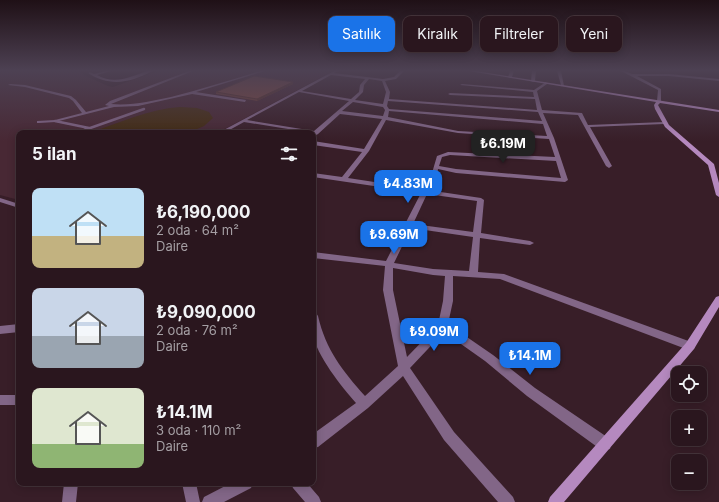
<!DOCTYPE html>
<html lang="tr">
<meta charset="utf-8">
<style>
:root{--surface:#2a161e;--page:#36232b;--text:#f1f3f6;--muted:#a59fa4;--line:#46353c;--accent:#1a73e8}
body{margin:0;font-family:Inter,sans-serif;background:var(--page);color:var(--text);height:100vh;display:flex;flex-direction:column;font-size:15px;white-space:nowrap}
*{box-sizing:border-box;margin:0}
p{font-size:13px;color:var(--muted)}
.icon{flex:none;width:22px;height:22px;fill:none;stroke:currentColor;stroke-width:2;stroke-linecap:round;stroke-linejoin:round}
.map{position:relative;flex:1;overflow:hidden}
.sheet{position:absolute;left:16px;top:130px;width:300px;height:356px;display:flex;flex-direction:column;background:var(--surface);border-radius:8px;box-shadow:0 2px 10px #0003,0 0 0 1px var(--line)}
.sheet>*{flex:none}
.top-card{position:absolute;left:328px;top:16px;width:331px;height:36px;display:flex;gap:8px}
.fabs{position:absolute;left:671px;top:366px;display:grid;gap:8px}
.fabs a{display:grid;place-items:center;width:36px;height:36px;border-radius:8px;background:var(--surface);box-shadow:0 2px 10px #0003,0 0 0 1px var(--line);font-size:20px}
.price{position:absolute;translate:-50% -34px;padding:0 9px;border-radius:8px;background:var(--accent);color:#fff;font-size:13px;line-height:26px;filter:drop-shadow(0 1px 2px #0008)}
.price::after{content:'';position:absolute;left:50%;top:24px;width:12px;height:9px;margin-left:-6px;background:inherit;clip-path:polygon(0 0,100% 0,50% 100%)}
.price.current{background:#222;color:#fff}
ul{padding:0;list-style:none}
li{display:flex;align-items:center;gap:12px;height:100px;padding:0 16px}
li span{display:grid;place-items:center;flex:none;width:112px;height:80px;border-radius:8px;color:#555}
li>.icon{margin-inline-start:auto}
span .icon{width:48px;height:48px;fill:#fffc;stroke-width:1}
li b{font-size:17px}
h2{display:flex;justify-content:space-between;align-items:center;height:48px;padding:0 16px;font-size:17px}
.tag{padding:0 14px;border-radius:8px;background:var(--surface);box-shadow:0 2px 10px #0003,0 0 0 1px var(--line);font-size:14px;line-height:36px}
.tag.current{background:var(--accent);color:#fff}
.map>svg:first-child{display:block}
</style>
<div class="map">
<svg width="719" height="502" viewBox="0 0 719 502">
<rect width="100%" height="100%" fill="#381e28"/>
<!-- built -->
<path fill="#482834" d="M11,71H80L84,75L108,86L113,87L158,71H333L217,133H19V200L0,195V72Z"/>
<!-- green -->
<path fill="#442c12" d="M180,107L197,108L209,112L213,118L204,126L188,133H89C119,123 149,109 180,107Z"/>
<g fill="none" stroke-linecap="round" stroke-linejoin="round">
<!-- lane -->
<path stroke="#826687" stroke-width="2.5" d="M55,121L89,128
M76,133L144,109"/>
<!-- street -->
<path fill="#826687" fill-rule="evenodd" d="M106,71H111L97,75C115,85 130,77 147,71H152C131,83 109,87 88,73L90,72L94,74Z
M189,71H193L111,104C131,106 152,101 171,97C201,89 231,80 260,71H265L196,92L246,100L245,102L192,94L138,106L114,107L55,122L39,123H37V121L55,120L82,113L73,101L69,98L25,87L8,85L10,84L25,85L71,96L76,100L86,112L109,106L105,105L110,101Z
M334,71H338L334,73L383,79L394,77L400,71H404L396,79L385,81L390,92L389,99L537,110L535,99L450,95L448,94L450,93L534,97L533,92L460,85L462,84L534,90L546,82L547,84L537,91L542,110L582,113L588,125L664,122L666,123L664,124L590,127L612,166L609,168L606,166L578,115L543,113L554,138L568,180L565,182L456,173L438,169L434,191L481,198L484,200L481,233L530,241L534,243L530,245L480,238L478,272L504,274L694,343L695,346L694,349L690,350L686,349L500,279L453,276V301L448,324L493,355L535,388L610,439L611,444L610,449L605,450L600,449L527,396L485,361L444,332L410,368L454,432L513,497L515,502H498L444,440L403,376L368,408L318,447L313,448V434L356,403C342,387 316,355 313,334C312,327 313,319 313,312L316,313L318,316C326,350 342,370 365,396L398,366L383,290L385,266L313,258V252L386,261L421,193L313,177V173L342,177L362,152L313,145V141L364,149L382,119L340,114L318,134L313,137V133L244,122L224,133H218ZM331,75L365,79L360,85L359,92L351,99L302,91ZM369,79L382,81L386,92L383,104L355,100L363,92L364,85ZM299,92L349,101L314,131L247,120ZM388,101L538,112L542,121L389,109L387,106ZM353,102L383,107L385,110L383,116L342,111ZM389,111L543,124L547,136L458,131L388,117ZM386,120L458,133L549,139L555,157L448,152L437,156L427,190L348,178L369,151ZM450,155L556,161L561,178L456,169L439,166L442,157ZM427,194L477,201L473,232L413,224ZM411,228L473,237L469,271L433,269L394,263ZM393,268L433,275L445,276L443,301L438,325L407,357L393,290Z
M510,71H514L512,77L510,78L508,77Z
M532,71H536L535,81L533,82L531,81Z
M557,71H561L564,86L561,85Z
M621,71H625L632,74H669L719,79V81L669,76H637L661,89V101L659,102L657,101L658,90Z
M0,198L19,204V208L0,202Z
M19,324V332L0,334V326Z
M0,395H19V405H0Z
M64,483H78L76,502H62Z
M182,483H196L200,502H186Z
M231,483H253L251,488L224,502H202L204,497Z
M291,483H307L319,497L321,502H305L293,488Z"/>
<!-- secondary -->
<path fill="#b589bf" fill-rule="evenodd" d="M469,71H476L719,110V112L660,103L658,105L669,125L714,164L719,183V197L716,195L708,165L665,127L655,109L654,105L656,102Z
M719,296V307L694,349L564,502H548L550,497L686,343L716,297Z"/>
</g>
<!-- wall -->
<path fill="#6c3f38" d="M293,82V84L257,101L216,94V92Z"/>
<!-- shaded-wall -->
<path fill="#58332e" d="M293,82V84L257,101V99Z"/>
<!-- building -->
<path fill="#7e4941" stroke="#58332e" d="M254,76L293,82L257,99L216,92Z"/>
<!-- sky -->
<linearGradient id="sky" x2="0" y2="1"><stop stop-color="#1f1016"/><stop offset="0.5" stop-color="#4d4153"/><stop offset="1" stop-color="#4d4153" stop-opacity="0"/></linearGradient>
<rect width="719" height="141" fill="url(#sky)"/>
</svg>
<div class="fabs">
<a><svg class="icon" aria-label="locate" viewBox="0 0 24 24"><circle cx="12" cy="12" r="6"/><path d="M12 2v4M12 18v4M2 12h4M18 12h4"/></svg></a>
<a>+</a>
<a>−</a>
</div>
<b class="price current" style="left:503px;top:164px">₺6.19M</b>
<b class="price" style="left:408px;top:204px">₺4.83M</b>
<b class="price" style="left:394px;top:255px">₺9.69M</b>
<b class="price" style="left:434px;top:352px">₺9.09M</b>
<b class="price" style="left:530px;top:376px">₺14.1M</b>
<div class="top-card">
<a class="tag current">Satılık</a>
<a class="tag">Kiralık</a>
<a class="tag">Filtreler</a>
<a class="tag">Yeni</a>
</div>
<section class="sheet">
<h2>5 ilan<svg class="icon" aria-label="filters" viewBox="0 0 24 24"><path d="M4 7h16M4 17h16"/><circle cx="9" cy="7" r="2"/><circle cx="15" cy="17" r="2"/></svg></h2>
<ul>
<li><span style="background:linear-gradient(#bfe0f5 60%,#c2b280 0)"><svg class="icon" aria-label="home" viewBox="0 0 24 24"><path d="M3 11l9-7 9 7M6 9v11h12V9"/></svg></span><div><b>₺6,190,000</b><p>2 oda · 64 m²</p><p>Daire</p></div></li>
<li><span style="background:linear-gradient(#c9d6e8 60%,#9aa5b1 0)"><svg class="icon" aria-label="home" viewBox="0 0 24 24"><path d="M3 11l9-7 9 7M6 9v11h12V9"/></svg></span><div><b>₺9,090,000</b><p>2 oda · 76 m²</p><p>Daire</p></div></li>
<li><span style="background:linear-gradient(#dfe7d0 70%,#8fb573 0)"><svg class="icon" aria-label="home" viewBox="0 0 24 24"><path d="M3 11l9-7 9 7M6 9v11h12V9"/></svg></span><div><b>₺14.1M</b><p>3 oda · 110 m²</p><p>Daire</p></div></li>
</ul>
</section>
</div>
